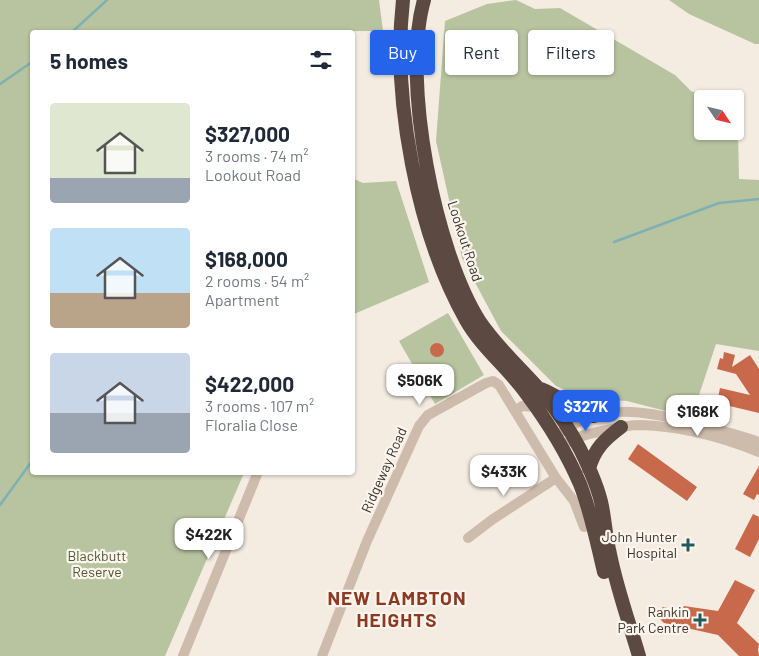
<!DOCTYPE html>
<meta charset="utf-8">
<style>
:root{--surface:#fff;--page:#f6f6f7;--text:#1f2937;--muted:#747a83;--accent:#2563eb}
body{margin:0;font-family:Barlow,sans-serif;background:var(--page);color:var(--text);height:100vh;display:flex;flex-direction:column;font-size:19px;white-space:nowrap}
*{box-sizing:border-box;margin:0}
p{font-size:16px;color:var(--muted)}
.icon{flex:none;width:28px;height:28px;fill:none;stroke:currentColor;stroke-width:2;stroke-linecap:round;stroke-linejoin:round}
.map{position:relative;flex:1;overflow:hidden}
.drawer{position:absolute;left:30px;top:30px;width:325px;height:445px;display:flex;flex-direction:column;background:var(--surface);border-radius:5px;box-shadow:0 1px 4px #0004}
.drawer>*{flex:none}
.hud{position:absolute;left:370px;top:30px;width:314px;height:45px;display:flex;gap:10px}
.needle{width:32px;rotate:125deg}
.controls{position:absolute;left:694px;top:90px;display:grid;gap:10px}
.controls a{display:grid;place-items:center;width:50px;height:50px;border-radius:5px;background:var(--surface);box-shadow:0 1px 4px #0004;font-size:25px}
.price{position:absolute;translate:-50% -42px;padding:0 11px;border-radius:10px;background:#fff;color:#222;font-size:16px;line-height:32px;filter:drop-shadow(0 1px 2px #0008)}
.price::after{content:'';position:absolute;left:50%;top:30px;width:15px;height:11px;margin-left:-8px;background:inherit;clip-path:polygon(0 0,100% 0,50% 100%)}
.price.on{background:var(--accent);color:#fff}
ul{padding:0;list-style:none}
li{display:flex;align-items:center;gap:15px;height:125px;padding:0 20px}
li span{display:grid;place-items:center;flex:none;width:140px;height:100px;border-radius:5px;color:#555}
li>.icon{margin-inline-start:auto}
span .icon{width:60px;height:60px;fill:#fffc;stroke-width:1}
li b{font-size:21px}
h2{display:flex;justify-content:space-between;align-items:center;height:60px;padding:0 20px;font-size:21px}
.chip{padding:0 18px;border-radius:5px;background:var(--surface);box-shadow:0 1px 4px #0004;font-size:18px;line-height:45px}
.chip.on{background:var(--accent);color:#fff}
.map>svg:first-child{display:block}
</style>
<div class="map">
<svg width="759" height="656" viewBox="0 0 759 656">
<rect width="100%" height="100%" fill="#f4ebe1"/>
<!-- green -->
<path fill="#b8c4a0" d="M0,0H379L383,31L32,32V472L244,473L165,656H0Z
M516,0L535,9L560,8L675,75L691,91L712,99H702V131H735V126L738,132L739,179L759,180V351L716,344L700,392L693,418L627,401L583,398L556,386L501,331L462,258L436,141L445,21L487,4Z
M669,0H759V44H755L689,14Z
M352,178L363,183L396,181L429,282L354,314H352Z
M448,313L484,375L435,404L399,341Z"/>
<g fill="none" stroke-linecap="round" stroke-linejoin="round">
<!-- stream -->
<path stroke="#7fb0b2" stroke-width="2.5" d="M72,32L107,0
M0,84L32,62
M614,242L719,203L759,199
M0,505L32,461"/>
</g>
<!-- building -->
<path fill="#c8694b" d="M430 350a7 7 0 1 1 14 0a7 7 0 1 1-14 0Z
M724,352L735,355L732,367L750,355L759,369V413L717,403L720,388L750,395L736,374L717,369L720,358L723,359Z
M638,444L697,487L687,501L628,459Z
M759,466V495L757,494L754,500L743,494Z
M753,514L759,517V539L750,557L735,549Z
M735,580L755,590L737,623L759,644L758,650L759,656H739L718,635L664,623L658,617V611L663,607L681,611L684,606L718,611Z"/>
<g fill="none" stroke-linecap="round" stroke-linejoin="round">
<!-- minor -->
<path stroke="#cdbbac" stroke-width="10" d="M515,411L522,406L537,407
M563,431C604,403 644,411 689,422C712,428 736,434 759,442
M569,442C578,436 588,434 598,432C612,429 626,425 640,425C680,426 722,437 759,452
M468,538L493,519L556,478
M183,656L258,472
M322,656L367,541L419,426L428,415L486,383L493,381L499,385L556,478L574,501L584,527"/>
<!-- highway -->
<path stroke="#5c4a42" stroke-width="14" d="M403,0C392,98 417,233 466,320C482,348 507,367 526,393C547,421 566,451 580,484C591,512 597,543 604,572
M424,0C401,80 435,252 480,322C499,350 523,370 545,396C558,412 570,430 580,449C589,467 598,486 602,506C605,522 606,538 610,554C617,589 629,622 639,656
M541,389C559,396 575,410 594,416
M589,469C594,449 605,439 621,427"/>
</g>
<!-- markers -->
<g fill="#1f5a5e" stroke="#fbf5ee" stroke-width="2">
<path d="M685.5 537.5h5v5h5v5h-5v5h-5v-5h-5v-5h5z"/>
<path d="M697.5 612.5h5v5h5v5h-5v5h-5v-5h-5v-5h5z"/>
</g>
<g text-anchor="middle" stroke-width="4.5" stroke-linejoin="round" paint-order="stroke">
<!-- street labels -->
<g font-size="14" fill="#3b302b" stroke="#fbf5ee">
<text transform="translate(465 241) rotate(72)" y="5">Lookout Road</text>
<text transform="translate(384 470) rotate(-66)" y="5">Ridgeway Road</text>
</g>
<!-- poi labels -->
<g font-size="14" fill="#3b302b" stroke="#fbf5ee" text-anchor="end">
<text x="677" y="542">John Hunter<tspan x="677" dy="16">Hospital</tspan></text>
<text x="689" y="617">Rankin<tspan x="689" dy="16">Park Centre</tspan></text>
</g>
<!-- park labels -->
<g font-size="14" fill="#4a5a2e" stroke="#fbf5ee">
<text x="97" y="561">Blackbutt<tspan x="97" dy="16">Reserve</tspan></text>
</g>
<!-- district labels -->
<g font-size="19" font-weight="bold" letter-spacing="1" fill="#8c3b22" stroke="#fbf5ee">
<text x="397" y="605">NEW LAMBTON<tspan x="397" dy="22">HEIGHTS</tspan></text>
</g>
</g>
</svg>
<div class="controls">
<a><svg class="needle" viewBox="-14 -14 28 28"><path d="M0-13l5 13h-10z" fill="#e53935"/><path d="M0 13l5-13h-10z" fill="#747a83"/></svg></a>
</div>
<b class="price" style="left:420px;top:406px">$506K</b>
<b class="price on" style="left:586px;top:432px">$327K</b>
<b class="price" style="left:698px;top:437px">$168K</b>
<b class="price" style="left:504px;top:497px">$433K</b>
<b class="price" style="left:209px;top:560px">$422K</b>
<div class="hud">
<a class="chip on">Buy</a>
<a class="chip">Rent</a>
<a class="chip">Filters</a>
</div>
<section class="drawer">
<h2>5 homes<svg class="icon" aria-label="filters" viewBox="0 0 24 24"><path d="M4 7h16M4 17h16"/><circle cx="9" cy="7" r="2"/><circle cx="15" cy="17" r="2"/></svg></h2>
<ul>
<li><span style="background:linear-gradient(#dfe7d0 75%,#9aa5b1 0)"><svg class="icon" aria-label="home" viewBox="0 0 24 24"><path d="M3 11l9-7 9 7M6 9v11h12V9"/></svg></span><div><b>$327,000</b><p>3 rooms · 74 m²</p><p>Lookout Road</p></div></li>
<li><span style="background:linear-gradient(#bfe0f5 65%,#b9a48a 0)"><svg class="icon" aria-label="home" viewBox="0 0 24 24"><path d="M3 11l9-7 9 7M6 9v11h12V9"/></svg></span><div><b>$168,000</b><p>2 rooms · 54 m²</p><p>Apartment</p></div></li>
<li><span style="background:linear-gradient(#c9d6e8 60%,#9aa5b1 0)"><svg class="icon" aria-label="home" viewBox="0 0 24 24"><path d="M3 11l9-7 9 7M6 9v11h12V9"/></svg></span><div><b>$422,000</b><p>3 rooms · 107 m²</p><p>Floralia Close</p></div></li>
</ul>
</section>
</div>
